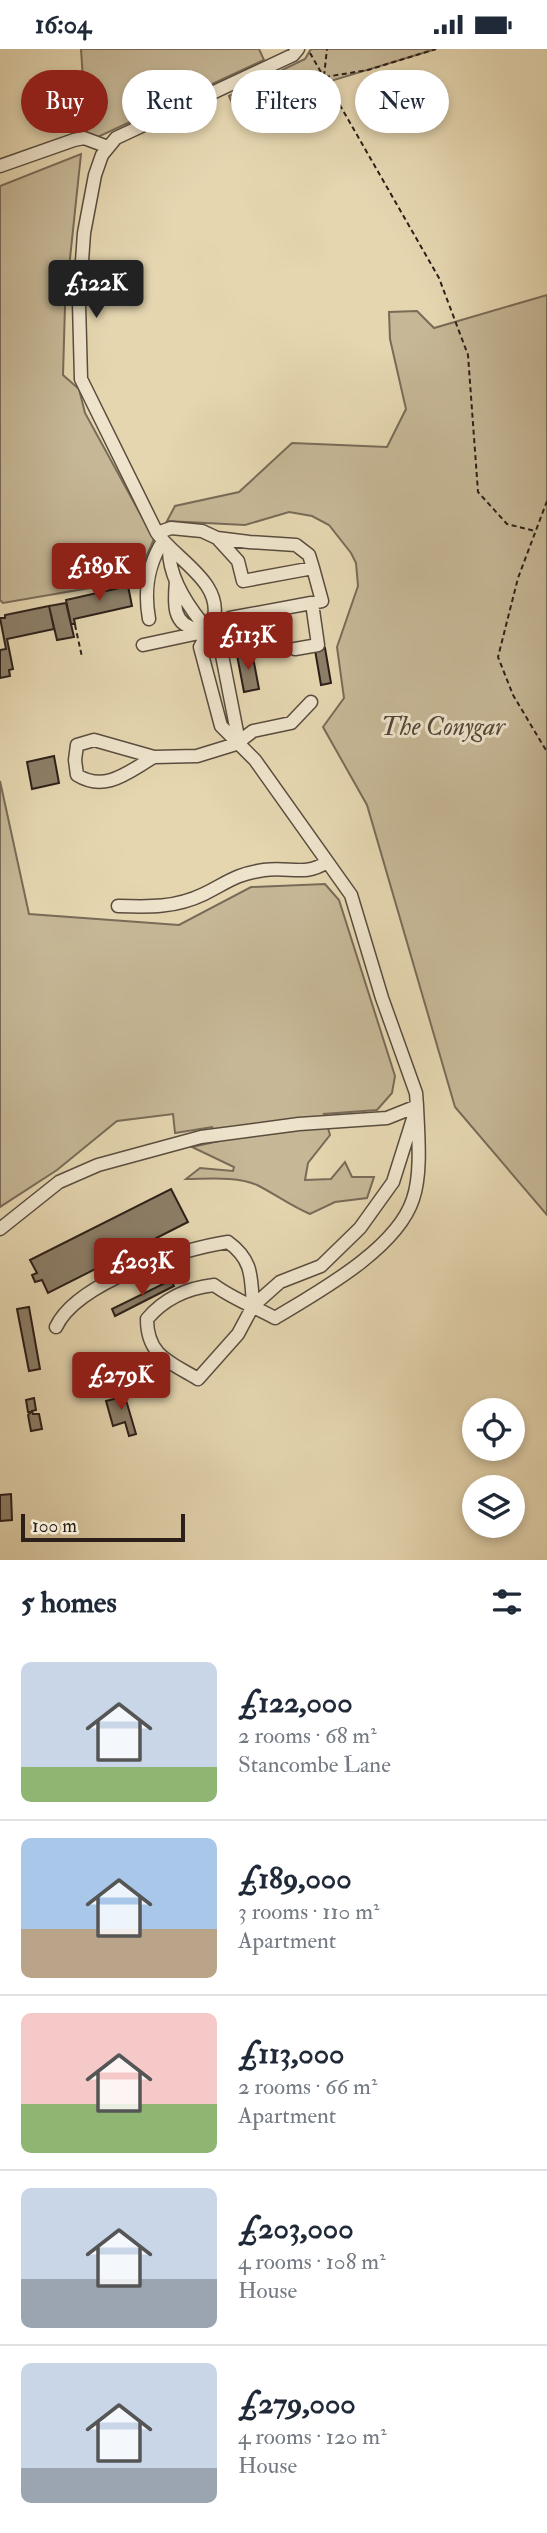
<!DOCTYPE html>
<meta charset="utf-8">
<style>
:root{--surface:#fff;--page:#f2f2f3;--text:#1f2937;--muted:#747a83;--line:#e0e1e3;--accent:#8f2418}
body{margin:0;font-family:"IM FELL Double Pica",serif;background:var(--page);color:var(--text);height:100vh;display:flex;flex-direction:column;font-size:26px;white-space:nowrap}
*{box-sizing:border-box;margin:0}
p{font-size:23px;color:var(--muted)}
.icon{flex:none;width:38px;height:38px;fill:none;stroke:currentColor;stroke-width:2;stroke-linecap:round;stroke-linejoin:round}
.map{position:relative;height:1511px;overflow:hidden}
.panel{display:flex;flex-direction:column;background:var(--surface);flex:1}
.panel>*{flex:none}
.hud{position:absolute;left:21px;top:21px;width:506px;height:63px;display:flex;gap:14px}
.controls{position:absolute;left:462px;top:1349px;display:grid;gap:14px}
.controls a{display:grid;place-items:center;width:63px;height:63px;border-radius:50%;background:var(--surface);box-shadow:0 4px 10px #0003;font-size:35px}
.scale{position:absolute;left:21px;bottom:18px;width:164px;box-sizing:border-box;padding-left:7px;border:4px solid #2c1f19;border-top:0;font-size:19px;line-height:24px;white-space:nowrap;color:#2c1f19;-webkit-text-stroke:5px #eee4cc;paint-order:stroke}
.price{position:absolute;translate:-50% -60px;padding:0 16px;border-radius:7px;background:var(--accent);color:#fff;font-size:23px;line-height:46px;filter:drop-shadow(0 2px 4px #0008)}
.price::after{content:'';position:absolute;left:50%;top:42px;width:21px;height:16px;margin-left:-10px;background:inherit;clip-path:polygon(0 0,100% 0,50% 100%)}
.price.selected{background:#222;color:#fff}
ul{padding:0;list-style:none}
li{display:flex;align-items:center;gap:21px;height:175px;padding:0 21px}
li+li{border-top:2px solid var(--line)}
li span{display:grid;place-items:center;flex:none;width:196px;height:140px;border-radius:10px;color:#555}
li>.icon{margin-inline-start:auto}
span .icon{width:84px;height:84px;fill:#fffc;stroke-width:1}
li b{font-size:30px}
h2{display:flex;justify-content:space-between;align-items:center;height:84px;padding:0 21px;font-size:30px}
.chip{padding:0 24px;border-radius:32px;background:var(--surface);box-shadow:0 4px 10px #0003;font-size:24px;line-height:63px}
.chip.selected{background:var(--accent);color:#fff}
.status{display:flex;justify-content:space-between;align-items:center;height:49px;padding:0 35px;background:var(--surface);direction:ltr}
.status svg{height:19px;fill:currentColor}
.map>svg:first-child{display:block}
</style>
<div class="status"><b>16:04</b><svg viewBox="0 0 49 12"><path d="M0 12V9h3v3zM5 12V6h3v6zM10 12V3h3v9zM15 12V0h3v12zM26 1h20v11H26zM47 4h2v5h-2z"/></svg></div>
<div class="map">
<svg width="547" height="1511" viewBox="0 0 547 1511">
<rect width="100%" height="100%" fill="#e5d6b0"/>
<filter id="stains"><feTurbulence type="fractalNoise" baseFrequency=".00286" numOctaves="4"/><feColorMatrix values="0 0 0 0 .2 0 0 0 0 .09 0 0 0 0 .02 0 0 0 .5 -.17"/></filter>
<radialGradient id="worn" r=".72"><stop offset=".6" stop-color="#630" stop-opacity="0"/><stop offset="1" stop-color="#630" stop-opacity=".3"/></radialGradient>
<!-- green -->
<path fill="#c6b796" stroke="#796b58" stroke-width="2" d="M81,0H259L264,11L87,93Z
M311,0H436L235,61L229,47L305,10Z
M81,105L65,257L63,326L79,340L85,364L154,490L136,531L3,554L0,551V137Z
M547,246V1166L455,1058L367,756L323,678L344,649L337,598L358,537L356,514L351,504L329,476L312,467L289,463L245,476L167,472L175,457L239,443L292,394L387,398L406,360L390,290L389,263L417,262L434,279Z
M0,732L29,865L179,876L251,838L325,835L339,851L395,1027L392,1044L377,1061L324,1065L330,1086L308,1114L305,1131L331,1130L345,1113L352,1128H374L367,1149L335,1153L310,1165C291,1157 275,1145 257,1136C237,1127 208,1130 186,1130L200,1119L233,1122L234,1118L192,1098L219,1092L212,1078L175,1084L173,1065L117,1072L57,1121L0,1158Z"/>
<!-- building -->
<path fill="#8c7e68" stroke="#2c1f19" stroke-width="2" d="M128,537L132,557L74,570L75,575H71L66,551Z
M66,554L74,588L57,591L49,557Z
M49,557L54,580L7,590L13,620L9,621L10,627L0,629V601L6,600L0,569H5V566Z
M325,599L331,634L321,636L315,601Z
M252,603L259,640L244,643L237,606Z
M54,707L59,734L32,740L27,713Z
M171,1140L188,1173L48,1244L42,1231L35,1233L32,1226L37,1224L30,1211Z
M171,1231L174,1237L115,1267L112,1260Z
M29,1258L40,1320L29,1322L17,1260Z
M123,1341L136,1385L129,1387L125,1373L113,1377L106,1352L114,1350L112,1344Z
M34,1349L36,1361L32,1362L33,1365H39L42,1380L31,1382L28,1366L31,1363H28L26,1351Z
M11,1445L12,1471L0,1472V1446Z"/>
<g fill="none" stroke-linecap="round" stroke-linejoin="round">
<defs>
<path id="minor" d="M0,117L74,91L84,89L108,98
M157,484L171,479L202,482L217,489L249,493L296,496L309,506L313,519
M217,489L238,512L243,532L313,519L322,552L230,569L218,577
M169,501C169,527 186,554 202,574
M176,532C174,554 172,577 198,580
M149,570C144,542 147,517 163,492
M213,573C225,534 176,511 157,484L81,330L79,254L84,184L95,126L102,106L116,89L293,6L298,0
M215,589L220,596L237,683L236,695
M143,596L199,584
M295,600L318,596L312,554
M154,708C129,722 106,744 77,726L75,711L77,696L94,691L154,708L197,707L236,695L253,682L291,674L311,653
M118,857C149,858 175,859 204,845C228,833 236,825 264,821C290,817 304,828 327,813
M417,1057L393,1133L360,1179L321,1217L280,1233L253,1257L238,1285L198,1330C170,1313 147,1307 147,1270C164,1250 187,1239 214,1236C233,1250 255,1258 275,1269C318,1243 397,1200 413,1150C422,1124 418,1084 417,1057
M0,1180L59,1133L98,1116L201,1088L299,1075L387,1069L417,1057L416,1044L382,949L351,846L255,711L221,677L200,598L204,591
M56,1278C77,1233 181,1200 228,1193C253,1211 251,1228 253,1257"/>
</defs>
<!-- minor casing -->
<use href="#minor" stroke="#5a4d3f" stroke-width="15"/>
<!-- path -->
<path stroke="#2c1f19" stroke-width="2" stroke-dasharray="5 3.5" stroke-linecap="butt" d="M310,4L439,229L468,306L478,443L507,475L535,482
M324,27L327,0
M325,28L368,21L436,0
M547,452L518,529L498,608L513,646L547,703
M75,576L82,608"/>
<!-- minor -->
<use href="#minor" stroke="#eee4cc" stroke-width="12"/>
</g>
<g text-anchor="middle" stroke-width="6" stroke-linejoin="round" paint-order="stroke">
<!-- park labels -->
<g font-size="26" font-style="italic" fill="#524538" stroke="#eee4cc">
<text x="443" y="686">The Conygar</text>
</g>
</g>
<rect width="100%" height="100%" filter="url(#stains)"/>
<rect width="100%" height="100%" fill="url(#worn)"/>
</svg>
<div class="controls">
<a><svg class="icon" aria-label="locate" viewBox="0 0 24 24"><circle cx="12" cy="12" r="6"/><path d="M12 2v4M12 18v4M2 12h4M18 12h4"/></svg></a>
<a><svg class="icon" aria-label="layers" viewBox="0 0 24 24"><path d="M12 4l9 5-9 5-9-5zM3 14l9 5 9-5"/></svg></a>
</div>
<div class="scale">100 m</div>
<b class="price selected" style="left:96px;top:271px">£122K</b>
<b class="price" style="left:99px;top:554px">£189K</b>
<b class="price" style="left:248px;top:623px">£113K</b>
<b class="price" style="left:142px;top:1249px">£203K</b>
<b class="price" style="left:121px;top:1363px">£279K</b>
<div class="hud">
<a class="chip selected">Buy</a>
<a class="chip">Rent</a>
<a class="chip">Filters</a>
<a class="chip">New</a>
</div>
</div>
<section class="panel">
<h2>5 homes<svg class="icon" aria-label="filters" viewBox="0 0 24 24"><path d="M4 7h16M4 17h16"/><circle cx="9" cy="7" r="2"/><circle cx="15" cy="17" r="2"/></svg></h2>
<ul>
<li><span style="background:linear-gradient(#c9d6e8 75%,#8fb573 0)"><svg class="icon" aria-label="home" viewBox="0 0 24 24"><path d="M3 11l9-7 9 7M6 9v11h12V9"/></svg></span><div><b>£122,000</b><p>2 rooms · 68 m²</p><p>Stancombe Lane</p></div></li>
<li><span style="background:linear-gradient(#a9c7e8 65%,#b9a48a 0)"><svg class="icon" aria-label="home" viewBox="0 0 24 24"><path d="M3 11l9-7 9 7M6 9v11h12V9"/></svg></span><div><b>£189,000</b><p>3 rooms · 110 m²</p><p>Apartment</p></div></li>
<li><span style="background:linear-gradient(#f6c9c9 65%,#8fb573 0)"><svg class="icon" aria-label="home" viewBox="0 0 24 24"><path d="M3 11l9-7 9 7M6 9v11h12V9"/></svg></span><div><b>£113,000</b><p>2 rooms · 66 m²</p><p>Apartment</p></div></li>
<li><span style="background:linear-gradient(#c9d6e8 65%,#9aa5b1 0)"><svg class="icon" aria-label="home" viewBox="0 0 24 24"><path d="M3 11l9-7 9 7M6 9v11h12V9"/></svg></span><div><b>£203,000</b><p>4 rooms · 108 m²</p><p>House</p></div></li>
<li><span style="background:linear-gradient(#c9d6e8 75%,#9aa5b1 0)"><svg class="icon" aria-label="home" viewBox="0 0 24 24"><path d="M3 11l9-7 9 7M6 9v11h12V9"/></svg></span><div><b>£279,000</b><p>4 rooms · 120 m²</p><p>House</p></div></li>
</ul>
</section>
